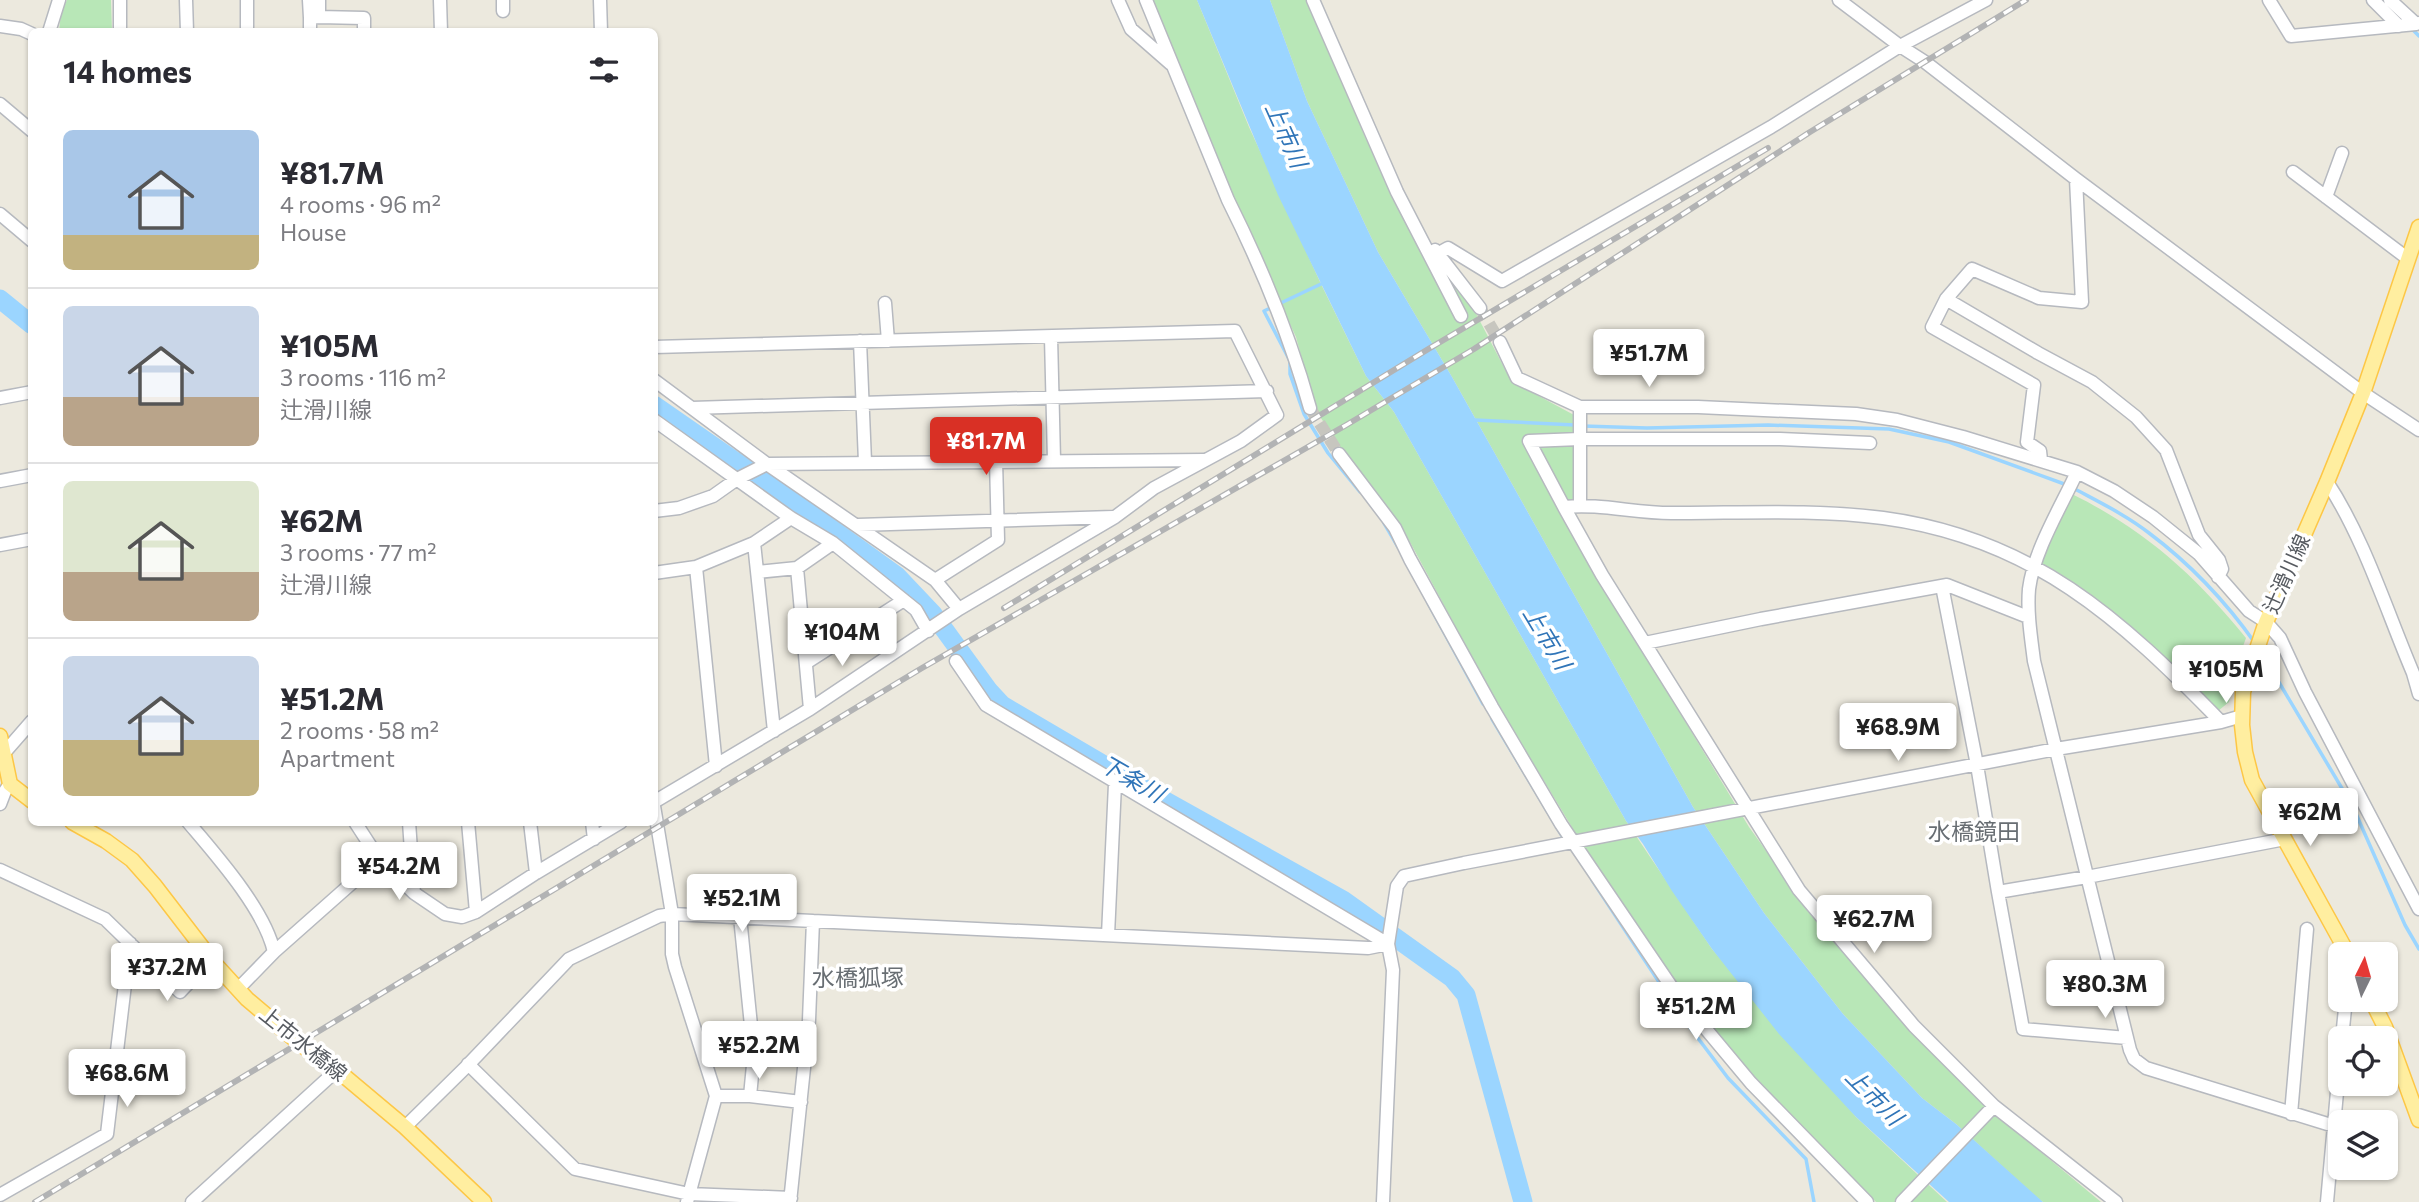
<!DOCTYPE html>
<meta charset="utf-8">
<style>
:root{--surface:#fff;--page:#f2f2f3;--text:#2b2b33;--muted:#7c7c81;--line:#e1e1e2;--accent:#d93025}
body{margin:0;font-family:Commissioner,"Noto Sans JP",sans-serif;background:var(--page);color:var(--text);height:100vh;display:flex;flex-direction:column;font-size:26px;white-space:nowrap}
*{box-sizing:border-box;margin:0}
p{font-size:23px;color:var(--muted)}
.icon{flex:none;width:38px;height:38px;fill:none;stroke:currentColor;stroke-width:2;stroke-linecap:round;stroke-linejoin:round}
.map{position:relative;flex:1;overflow:hidden}
.details{position:absolute;left:28px;top:28px;width:630px;height:798px;display:flex;flex-direction:column;background:var(--surface);border-radius:10px;box-shadow:0 2px 5px #0004}
.details>*{flex:none}
.needle{width:46px;rotate:5deg}
.controls{position:absolute;left:2328px;top:942px;display:grid;gap:14px}
.controls a{display:grid;place-items:center;width:70px;height:70px;border-radius:10px;background:var(--surface);box-shadow:0 2px 5px #0004;font-size:35px}
.price{position:absolute;translate:-50% -60px;padding:0 16px;border-radius:7px;background:#fff;color:#222;font-size:23px;line-height:46px;filter:drop-shadow(0 2px 4px #0008)}
.price::after{content:'';position:absolute;left:50%;top:42px;width:21px;height:16px;margin-left:-10px;background:inherit;clip-path:polygon(0 0,100% 0,50% 100%)}
.price.active{background:var(--accent);color:#fff}
ul{padding:0;list-style:none}
li{display:flex;align-items:center;gap:21px;height:175px;padding:0 35px}
li+li{border-top:2px solid var(--line)}
li span{display:grid;place-items:center;flex:none;width:196px;height:140px;border-radius:10px;color:#555}
li>.icon{margin-inline-start:auto}
span .icon{width:84px;height:84px;fill:#fffc;stroke-width:1}
li b{font-size:30px}
h2{display:flex;justify-content:space-between;align-items:center;height:84px;padding:0 35px;font-size:30px}
.map>svg:first-child{display:block}
</style>
<div class="map">
<svg width="2419" height="1202" viewBox="0 0 2419 1202">
<rect width="100%" height="100%" fill="#ece9de"/>
<!-- green -->
<path fill="#b8e7b7" d="M67,0H111L112,31H59L61,13Z
M1151,0H1197L1249,127L1321,284L1366,376L1394,412L1626,821L1712,949L1856,1117L1947,1202H1876L1747,1071L1687,1000L1590,857L1495,700L1403,529L1342,450L1315,409L1296,337L1222,178Z
M1270,0H1309L1365,137L1414,236L1469,300L1511,381L1574,415L1576,515L1619,612L1749,827L1812,915L1888,1003L1984,1105L2101,1202H2043L2035,1196L1956,1124L1922,1098L1843,1014L1764,913L1693,807L1452,377L1378,252L1307,101Z
M2072,494C2145,530 2195,575 2246,638L2237,663L2229,702L2218,711L2039,565Z"/>
<!-- water -->
<path fill="#9bd5ff" d="M1197,0H1270L1307,101L1378,252L1452,377L1693,807L1764,913L1843,1014L1922,1098L1956,1124L2043,1202H1949L1856,1117L1779,1034L1712,949L1672,891L1643,844L1626,821L1394,412L1366,376L1278,195Z"/>
<g fill="none" stroke-linecap="round" stroke-linejoin="round">
<!-- stream -->
<path stroke="#9bd5ff" stroke-width="3.5" d="M2411,28L2419,36
M1321,284L1264,311L1290,361V374L1304,414L1328,453L1360,492
M1475,420L1575,425
M1583,426L1647,428L1768,425L1889,429L1949,442L2067,485
M2073,488C2099,502 2126,515 2149,533C2189,563 2226,602 2255,643
M1384,523L1398,547
M1428,603L1483,704
M2261,652L2353,807L2405,925L2419,949
M1492,719L1564,839
M1592,880L1682,1017L1728,1078L1806,1159L1814,1202"/>
<!-- river -->
<path stroke="#9bd5ff" stroke-width="19" d="M0,299L32,325
M654,405L807,511L897,576L933,614L989,691L1002,705L1162,799L1343,900L1452,978L1466,995L1523,1202"/>
<!-- minor-tunnel -->
<path stroke="#c7c6bf" stroke-width="12" stroke-dasharray="12 6" stroke-linecap="butt" d="M1480,308L1500,342
M1310,408L1339,454"/>
<defs>
<path id="minor" d="M120,0V32
M186,0L187,32
M247,0V32
M309,0L310,18
M440,0L441,32
M503,0V11
M600,0L601,32
M1118,0L1131,29L1171,64
M1146,0L1228,200C1261,266 1290,336 1310,408
M1313,0L1397,192L1461,316
M1839,0L1900,46L1925,62L2076,179L2363,393L2419,430
M2269,0L2291,36L2416,24
M2373,0L2399,26
M2390,0L2416,24L2419,23
M319,17L364,18V32
M0,26L21,29L32,34
M49,32L59,0
M310,32V18L319,17V0
M0,104L32,131
M2293,172L2407,258
M2326,197L2342,153
M0,214L32,241
M1435,250L1480,308
M1439,253L1448,248L1502,281L1771,127L1900,46L1986,0
M1946,299L2038,353L2092,382L2136,417L2166,450L2199,535L2219,560L2222,569L2218,577
M885,303L888,341
M1051,337L1054,460
M860,341L865,462
M1500,342L1517,378L1580,407H1698L1856,414L1897,420L1963,437L2077,472L2114,491L2153,517L2199,554L2249,611L2266,622L2280,638L2305,692L2419,909
M654,347L1235,331L1277,415L1241,441L1154,488L1115,517L959,609L810,709L654,802
M654,380L767,464L935,580L959,609
M0,398L32,392
M692,408L1267,391
M654,420L791,518L833,543L916,610L928,631
M1339,454L1395,528L1410,559L1492,707L1561,824L1675,992L1751,1083L1867,1202
M2041,460L2040,451L2027,442L2034,385L1932,327L1946,299L1972,269L2039,298L2082,302L2076,179
M2077,472C2061,507 2034,550 2029,589C2027,613 2031,637 2034,661L2130,1050L2134,1059L2146,1068L2334,1126
M0,481L32,475
M2327,482C2364,538 2387,612 2413,673L2419,694
M1580,505V439H1780L1870,443
M1564,507L1529,441L1580,439V407
M654,511L679,508L713,496L737,479L767,464L1204,460
M858,525L1113,517
M754,543L774,731
M0,545L32,539
M696,567L716,766
M797,568L810,709
M758,572L797,568L833,543
M654,573L696,567L754,543L791,518
M935,580L998,540L996,460
M1942,586L1977,765L1998,892
M1645,643L1761,619L1947,585L2028,617
M956,661L986,705L1388,944
M806,663L904,600
M4,753L32,721
M0,804L5,791L10,784
M654,806L672,914V954L675,967L716,1096L687,1202
M188,822C216,855 265,910 274,952L238,989
M355,822L379,859L414,893L445,914L462,917L476,912L536,873L621,822
M409,822L414,893
M468,822L476,912
M530,822L536,873
M592,822L594,839
M0,870L105,919L180,992L195,976L215,964
M740,917L754,1055L750,1096
M1108,935L1115,784
M274,952L379,859
M2127,1038L2023,1029L1998,892L2087,877L2285,839
M2342,1038L2346,999
M468,1064L575,1169L689,1194L791,1198
M716,1096H750L801,1102
M2291,1114L2307,929
M405,1127L466,1067L569,959L659,916L672,914L1368,948L1388,944
M0,1195L107,1134L130,943
M192,1202L337,1070
M790,1202L809,1020L813,921
M1383,1202L1393,970L1388,944L1397,886L1404,876L1464,863L2056,749L2221,722L2242,716
M1902,1202L1994,1106
M2116,1202L1994,1106L1914,1026L1799,890L1602,575L1564,507C1601,503 1638,514 1675,513C1744,513 1814,509 1883,518C2032,538 2120,618 2221,722
M2327,1202L2340,1059"/>
<path id="major" d="M0,736L10,784L32,801
M72,822L106,841L132,860L155,886L215,964L247,999L299,1043L337,1070L405,1127L484,1202
M2348,954L2252,780L2245,752L2242,725L2243,692L2247,679L2266,622L2327,482L2363,393L2419,227
M2371,999L2385,1027L2419,1120"/>
</defs>
<!-- minor casing -->
<use href="#minor" stroke="#b6b9bf" stroke-width="15"/>
<!-- major casing -->
<use href="#major" stroke="#fdc746" stroke-width="17"/>
<!-- minor -->
<use href="#minor" stroke="#fff" stroke-width="12"/>
<!-- major -->
<use href="#major" stroke="#ffeea0" stroke-width="14"/>
<defs>
<path id="rail" d="M1004,608L1430,348L1768,148
M35,1202L922,668L1348,424L1474,349L1810,132L2026,0"/>
</defs>
<!-- rail casing -->
<use href="#rail" stroke="#b2b3b4" stroke-width="6"/>
<!-- rail -->
<use href="#rail" stroke="#fff" stroke-width="3.5" stroke-dasharray="10" stroke-linecap="butt"/>
</g>
<g text-anchor="middle" stroke-width="7" stroke-linejoin="round" paint-order="stroke">
<!-- street labels -->
<g font-size="21" fill="#575b61" stroke="#fff">
<text transform="translate(2287 574) rotate(-66)" y="7">辻滑川線</text>
<text transform="translate(303 1044) rotate(39)" y="7">上市水橋線</text>
</g>
<!-- water labels -->
<g font-size="23" font-style="italic" fill="#3075b8" stroke="#fff">
<text transform="translate(1286 135) rotate(66)" y="8">上市川</text>
<text transform="translate(1547 638) rotate(59)" y="8">上市川</text>
<text transform="translate(1132 779) rotate(30)" y="8">下条川</text>
<text transform="translate(1874 1097) rotate(45)" y="8">上市川</text>
</g>
<!-- neighbourhood labels -->
<g font-size="23" fill="#686e73" stroke="#fff">
<text x="1974" y="840">水橋鏡田</text>
<text x="858" y="986">水橋狐塚</text>
</g>
</g>
</svg>
<div class="controls">
<a><svg class="needle" viewBox="-14 -14 28 28"><path d="M0-13l5 13h-10z" fill="#e53935"/><path d="M0 13l5-13h-10z" fill="#7c7c81"/></svg></a>
<a><svg class="icon" aria-label="locate" viewBox="0 0 24 24"><circle cx="12" cy="12" r="6"/><path d="M12 2v4M12 18v4M2 12h4M18 12h4"/></svg></a>
<a><svg class="icon" aria-label="layers" viewBox="0 0 24 24"><path d="M12 4l9 5-9 5-9-5zM3 14l9 5 9-5"/></svg></a>
</div>
<b class="price" style="left:1649px;top:389px">¥51.7M</b>
<b class="price active" style="left:986px;top:477px">¥81.7M</b>
<b class="price" style="left:842px;top:668px">¥104M</b>
<b class="price" style="left:2226px;top:705px">¥105M</b>
<b class="price" style="left:1898px;top:763px">¥68.9M</b>
<b class="price" style="left:2310px;top:848px">¥62M</b>
<b class="price" style="left:399px;top:902px">¥54.2M</b>
<b class="price" style="left:742px;top:934px">¥52.1M</b>
<b class="price" style="left:1874px;top:955px">¥62.7M</b>
<b class="price" style="left:167px;top:1003px">¥37.2M</b>
<b class="price" style="left:2105px;top:1020px">¥80.3M</b>
<b class="price" style="left:1696px;top:1042px">¥51.2M</b>
<b class="price" style="left:759px;top:1081px">¥52.2M</b>
<b class="price" style="left:127px;top:1109px">¥68.6M</b>
<section class="details">
<h2>14 homes<svg class="icon" aria-label="filters" viewBox="0 0 24 24"><path d="M4 7h16M4 17h16"/><circle cx="9" cy="7" r="2"/><circle cx="15" cy="17" r="2"/></svg></h2>
<ul>
<li><span style="background:linear-gradient(#a9c7e8 75%,#c2b280 0)"><svg class="icon" aria-label="home" viewBox="0 0 24 24"><path d="M3 11l9-7 9 7M6 9v11h12V9"/></svg></span><div><b>¥81.7M</b><p>4 rooms · 96 m²</p><p>House</p></div></li>
<li><span style="background:linear-gradient(#c9d6e8 65%,#b9a48a 0)"><svg class="icon" aria-label="home" viewBox="0 0 24 24"><path d="M3 11l9-7 9 7M6 9v11h12V9"/></svg></span><div><b>¥105M</b><p>3 rooms · 116 m²</p><p>辻滑川線</p></div></li>
<li><span style="background:linear-gradient(#dfe7d0 65%,#b9a48a 0)"><svg class="icon" aria-label="home" viewBox="0 0 24 24"><path d="M3 11l9-7 9 7M6 9v11h12V9"/></svg></span><div><b>¥62M</b><p>3 rooms · 77 m²</p><p>辻滑川線</p></div></li>
<li><span style="background:linear-gradient(#c9d6e8 60%,#c2b280 0)"><svg class="icon" aria-label="home" viewBox="0 0 24 24"><path d="M3 11l9-7 9 7M6 9v11h12V9"/></svg></span><div><b>¥51.2M</b><p>2 rooms · 58 m²</p><p>Apartment</p></div></li>
</ul>
</section>
</div>
